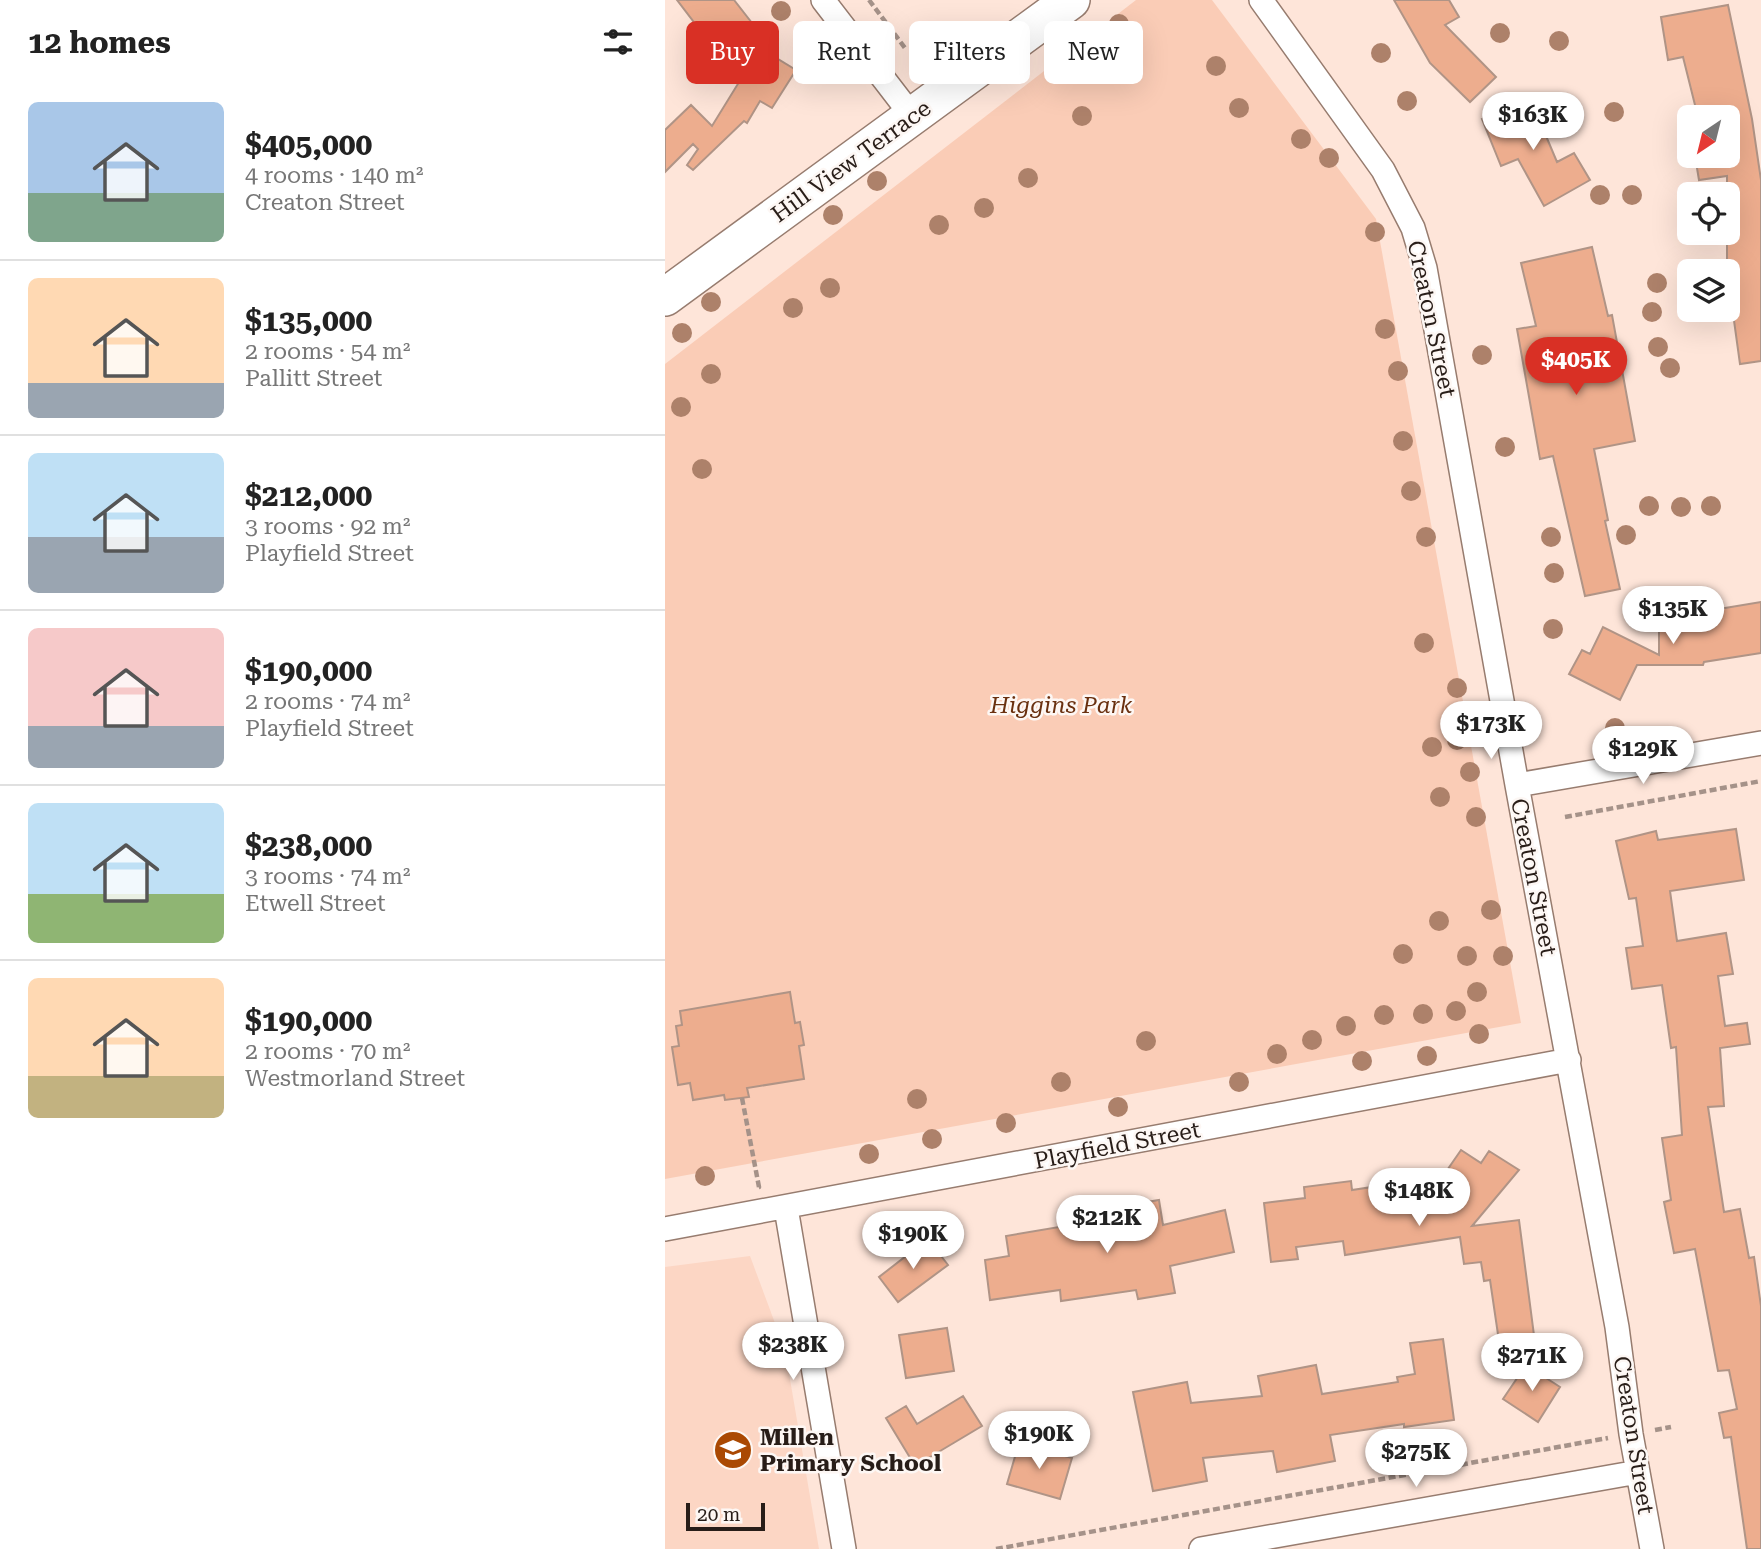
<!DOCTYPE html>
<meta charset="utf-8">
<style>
:root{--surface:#fff;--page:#f6f6f6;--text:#222;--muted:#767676;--line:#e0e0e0;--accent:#d93025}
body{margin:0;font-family:"Roboto Serif",serif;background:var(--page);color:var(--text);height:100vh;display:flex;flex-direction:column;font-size:26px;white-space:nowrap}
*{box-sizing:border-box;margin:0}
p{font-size:23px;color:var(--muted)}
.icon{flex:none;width:38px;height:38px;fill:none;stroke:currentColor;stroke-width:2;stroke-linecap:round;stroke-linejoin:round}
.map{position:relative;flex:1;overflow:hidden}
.sheet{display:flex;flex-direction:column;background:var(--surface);width:665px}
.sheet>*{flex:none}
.top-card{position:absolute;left:21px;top:21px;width:665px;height:63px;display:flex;gap:14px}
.needle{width:46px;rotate:215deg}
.fabs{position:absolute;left:1012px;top:105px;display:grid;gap:14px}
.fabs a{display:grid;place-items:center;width:63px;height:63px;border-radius:10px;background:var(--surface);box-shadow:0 7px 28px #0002;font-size:35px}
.scale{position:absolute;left:21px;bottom:18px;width:79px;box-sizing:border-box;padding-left:7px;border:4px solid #281d18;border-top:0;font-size:19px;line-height:24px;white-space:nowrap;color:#281d18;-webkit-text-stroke:5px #fdf7f4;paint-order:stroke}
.price{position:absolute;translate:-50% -60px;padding:0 16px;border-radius:24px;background:#fff;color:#222;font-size:23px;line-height:46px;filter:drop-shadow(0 2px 4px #0008)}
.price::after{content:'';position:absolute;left:50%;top:42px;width:21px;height:16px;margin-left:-10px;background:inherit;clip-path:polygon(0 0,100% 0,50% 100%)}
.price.on{background:var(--accent);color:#fff}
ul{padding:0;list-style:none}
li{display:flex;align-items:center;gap:21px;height:175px;padding:0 28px}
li+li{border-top:2px solid var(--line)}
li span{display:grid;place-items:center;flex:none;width:196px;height:140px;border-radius:10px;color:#555}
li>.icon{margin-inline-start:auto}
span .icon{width:84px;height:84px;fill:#fffc;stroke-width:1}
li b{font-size:30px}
h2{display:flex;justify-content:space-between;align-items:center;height:84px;padding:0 28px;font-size:30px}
.chip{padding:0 24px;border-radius:10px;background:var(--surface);box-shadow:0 7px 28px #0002;font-size:24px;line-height:63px}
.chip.on{background:var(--accent);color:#fff}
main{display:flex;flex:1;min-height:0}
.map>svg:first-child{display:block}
</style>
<main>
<section class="sheet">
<h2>12 homes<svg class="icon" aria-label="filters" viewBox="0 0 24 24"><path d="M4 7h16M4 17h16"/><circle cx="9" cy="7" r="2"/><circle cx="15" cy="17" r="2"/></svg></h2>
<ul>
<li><span style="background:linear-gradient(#a9c7e8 65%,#7fa58c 0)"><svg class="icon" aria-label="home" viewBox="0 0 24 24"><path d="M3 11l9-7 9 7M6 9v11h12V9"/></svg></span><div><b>$405,000</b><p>4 rooms · 140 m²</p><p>Creaton Street</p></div></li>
<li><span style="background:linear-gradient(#ffd9b3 75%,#9aa5b1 0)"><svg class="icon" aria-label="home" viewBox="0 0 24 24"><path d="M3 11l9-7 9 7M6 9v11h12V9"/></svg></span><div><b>$135,000</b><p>2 rooms · 54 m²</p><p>Pallitt Street</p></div></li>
<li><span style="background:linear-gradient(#bfe0f5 60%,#9aa5b1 0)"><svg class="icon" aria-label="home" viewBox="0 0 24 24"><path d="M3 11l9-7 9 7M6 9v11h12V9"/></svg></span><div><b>$212,000</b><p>3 rooms · 92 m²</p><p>Playfield Street</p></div></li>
<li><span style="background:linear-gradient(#f6c9c9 70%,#9aa5b1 0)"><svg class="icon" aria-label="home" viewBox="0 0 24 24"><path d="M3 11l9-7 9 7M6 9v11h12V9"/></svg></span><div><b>$190,000</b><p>2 rooms · 74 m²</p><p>Playfield Street</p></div></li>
<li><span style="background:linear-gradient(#bfe0f5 65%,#8fb573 0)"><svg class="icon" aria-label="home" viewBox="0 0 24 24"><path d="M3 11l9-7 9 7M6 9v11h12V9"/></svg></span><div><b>$238,000</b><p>3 rooms · 74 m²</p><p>Etwell Street</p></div></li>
<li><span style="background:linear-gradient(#ffd9b3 70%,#c2b280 0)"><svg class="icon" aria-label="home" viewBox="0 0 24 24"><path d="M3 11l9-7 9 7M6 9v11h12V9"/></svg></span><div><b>$190,000</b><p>2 rooms · 70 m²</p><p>Westmorland Street</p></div></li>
</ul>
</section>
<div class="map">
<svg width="1096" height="1549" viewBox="0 0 1096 1549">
<rect width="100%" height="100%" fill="#fee5d9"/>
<!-- built -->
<path fill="#fcd6c4" d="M85,1256L120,1350L154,1549H0V1267Z"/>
<!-- green -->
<path fill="#faccb6" d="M471,0H547L711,219L856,1023L0,1179V364Z"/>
<!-- building -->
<path fill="#edad8e" stroke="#b09486" stroke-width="2" d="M12,0H69L87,23L51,51Z
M729,0H784L794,17L780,25L831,77L805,102L765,63Z
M1063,5L1087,119L1096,180V361L1075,364L1067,306H1062V176L1034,180L1030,156H1062V117H1033L1018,57L1003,60L996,17Z
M95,48L131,70L107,108L95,101L82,123L79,121L28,170L22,165L33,149L28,144L0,172V130L26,105L47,126Z
M865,98L892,162L909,153L925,180L879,206L853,159L836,166L817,119Z
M927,247L943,316L947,315L970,441L929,449L943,520L940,521L955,589L920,596L888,456L875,459L852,329L871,326L856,263Z
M1096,602V653L1039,662L1038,665H972L955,700L904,674L917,650L925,654L938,627L994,655V624H1013L1012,607L1060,608Z
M1071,829L1079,880L1005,891L1012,941L1061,933L1068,974L1053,976L1060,1026L1082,1023L1085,1044L1055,1048L1059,1106L1043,1107L1059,1212L1075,1209L1084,1258L1089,1257L1096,1306V1549H1082L1066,1437L1059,1438L1054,1413L1072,1409L1064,1370L1053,1371L1030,1249L1009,1253L999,1202L1006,1200L997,1138L1017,1135L1011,1047L1006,1048L997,985L967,989L961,948L978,946L971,898L964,899L951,841L991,831L993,840Z
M125,992L130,1023L135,1022L139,1045L134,1046L139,1079L82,1088L84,1097L60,1100L59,1095L28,1100L25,1083L13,1085L7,1047L14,1046L11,1026L17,1025L15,1011Z
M796,1150L816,1163L824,1151L854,1170L807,1226L854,1220L870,1343L835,1348L825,1280L819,1281L816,1262L799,1264L795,1237L680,1255L678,1241L631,1247L633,1259L606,1262L599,1203L640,1198L639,1187L686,1181L687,1190L778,1176Z
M494,1200L498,1225L560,1210L569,1252L505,1266L510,1293L473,1299L471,1290L396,1301L395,1290L325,1300L320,1260L344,1256L341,1236L442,1219L440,1209Z
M263,1239L283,1265L233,1302L214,1277Z
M282,1328L289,1371L241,1378L234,1335Z
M778,1339L789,1420L739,1427V1424L665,1435L670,1461L612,1472L608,1451L538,1458L542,1481L488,1491L468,1392L522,1382L526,1403L597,1396L593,1376L651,1365L657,1394L733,1382L732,1377L750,1374L745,1343Z
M861,1365L895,1387L873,1422L838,1399Z
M298,1396L317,1426L250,1466L221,1418L241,1406L252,1424Z
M354,1443L407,1458L395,1499L342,1484Z"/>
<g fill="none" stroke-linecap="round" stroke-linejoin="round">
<defs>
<path id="minor" d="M158,0L248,117
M596,0L718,170L748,228L760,268L852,785L952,1327L966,1434L987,1549
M852,785L1096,743
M121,1208L179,1549
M0,1229L904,1060
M536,1549L973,1472"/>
<path id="primary" d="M0,297L406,0"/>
</defs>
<!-- minor casing -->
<use href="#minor" stroke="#977c6f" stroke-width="26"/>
<!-- primary casing -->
<use href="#primary" stroke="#977c6f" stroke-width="40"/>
<!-- path -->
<path stroke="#a59289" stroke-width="4.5" stroke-dasharray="7 3.5" stroke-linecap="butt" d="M204,0L240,48
M900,817L1096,781
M77,1098L94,1187L91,1188
M990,1430L1006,1427
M331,1549L943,1438"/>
<!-- minor -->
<use href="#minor" stroke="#fff" stroke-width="23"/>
<!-- primary -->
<use href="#primary" stroke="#fff" stroke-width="37"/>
</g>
<!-- trees -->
<g fill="#ad816a">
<circle cx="116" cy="11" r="10"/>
<circle cx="454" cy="24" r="10"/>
<circle cx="835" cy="33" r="10"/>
<circle cx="894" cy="41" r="10"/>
<circle cx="716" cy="53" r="10"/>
<circle cx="551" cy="66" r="10"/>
<circle cx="742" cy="101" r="10"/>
<circle cx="574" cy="108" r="10"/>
<circle cx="949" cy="112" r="10"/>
<circle cx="417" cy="116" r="10"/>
<circle cx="636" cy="139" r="10"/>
<circle cx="664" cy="158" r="10"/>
<circle cx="363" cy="178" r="10"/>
<circle cx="212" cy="181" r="10"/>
<circle cx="935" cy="195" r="10"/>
<circle cx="967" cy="195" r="10"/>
<circle cx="319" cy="208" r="10"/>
<circle cx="168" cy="215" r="10"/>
<circle cx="274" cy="225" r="10"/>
<circle cx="710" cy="232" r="10"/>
<circle cx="992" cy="283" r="10"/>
<circle cx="165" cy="288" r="10"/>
<circle cx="46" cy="302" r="10"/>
<circle cx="128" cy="308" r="10"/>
<circle cx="987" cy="312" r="10"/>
<circle cx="720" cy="329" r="10"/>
<circle cx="17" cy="333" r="10"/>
<circle cx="993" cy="347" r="10"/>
<circle cx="817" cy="355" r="10"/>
<circle cx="1005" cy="368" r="10"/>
<circle cx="733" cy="371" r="10"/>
<circle cx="46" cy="374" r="10"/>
<circle cx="16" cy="407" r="10"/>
<circle cx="738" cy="441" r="10"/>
<circle cx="840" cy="447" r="10"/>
<circle cx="37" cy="469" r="10"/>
<circle cx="746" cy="491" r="10"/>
<circle cx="984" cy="506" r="10"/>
<circle cx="1046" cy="506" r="10"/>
<circle cx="1016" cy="507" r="10"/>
<circle cx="961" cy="535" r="10"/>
<circle cx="761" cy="537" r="10"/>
<circle cx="886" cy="537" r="10"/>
<circle cx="889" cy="573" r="10"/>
<circle cx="888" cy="629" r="10"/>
<circle cx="759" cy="643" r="10"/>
<circle cx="792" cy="688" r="10"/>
<circle cx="950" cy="728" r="10"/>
<circle cx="792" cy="740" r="10"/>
<circle cx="767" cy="747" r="10"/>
<circle cx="805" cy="772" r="10"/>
<circle cx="775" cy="797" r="10"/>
<circle cx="811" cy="817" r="10"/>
<circle cx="826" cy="910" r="10"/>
<circle cx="774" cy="921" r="10"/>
<circle cx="738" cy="954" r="10"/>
<circle cx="802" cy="956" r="10"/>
<circle cx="838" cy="956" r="10"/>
<circle cx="812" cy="992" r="10"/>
<circle cx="791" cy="1011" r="10"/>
<circle cx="758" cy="1014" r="10"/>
<circle cx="719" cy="1015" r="10"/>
<circle cx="681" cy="1026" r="10"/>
<circle cx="814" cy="1034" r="10"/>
<circle cx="647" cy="1040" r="10"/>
<circle cx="481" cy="1041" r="10"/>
<circle cx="612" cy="1054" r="10"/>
<circle cx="762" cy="1056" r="10"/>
<circle cx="697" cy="1061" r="10"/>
<circle cx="396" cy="1082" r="10"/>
<circle cx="574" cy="1082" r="10"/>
<circle cx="252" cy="1099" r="10"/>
<circle cx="453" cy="1107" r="10"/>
<circle cx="341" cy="1123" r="10"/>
<circle cx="267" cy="1139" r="10"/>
<circle cx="204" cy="1154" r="10"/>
<circle cx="40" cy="1176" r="10"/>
</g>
<!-- icons -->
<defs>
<symbol id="school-disc" viewBox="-11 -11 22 22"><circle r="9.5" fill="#aa4903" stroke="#fdf7f4"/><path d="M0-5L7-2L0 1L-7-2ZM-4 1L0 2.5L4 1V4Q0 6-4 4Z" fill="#fff"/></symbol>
</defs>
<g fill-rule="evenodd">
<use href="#school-disc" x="46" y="1428" width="44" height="44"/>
</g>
<g text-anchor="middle" stroke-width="5" stroke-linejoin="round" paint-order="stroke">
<!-- street labels -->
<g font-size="23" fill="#281d18" stroke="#fdf7f4">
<text transform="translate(186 161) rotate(-36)" y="8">Hill View Terrace</text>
<text transform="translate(767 319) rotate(78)" y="8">Creaton Street</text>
<text transform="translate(869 877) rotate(79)" y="8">Creaton Street</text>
<text transform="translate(452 1145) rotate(-11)" y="8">Playfield Street</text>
<text transform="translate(969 1435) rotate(81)" y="8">Creaton Street</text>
</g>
<!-- park labels -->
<g font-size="23" font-style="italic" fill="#6a300f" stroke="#fdf7f4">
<text x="396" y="713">Higgins Park</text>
</g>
<!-- poi labels -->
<g font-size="23" font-weight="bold" fill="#281d18" stroke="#fdf7f4" text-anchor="start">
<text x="95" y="1445">Millen<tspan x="95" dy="26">Primary School</tspan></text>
</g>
</g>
</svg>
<div class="fabs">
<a><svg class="needle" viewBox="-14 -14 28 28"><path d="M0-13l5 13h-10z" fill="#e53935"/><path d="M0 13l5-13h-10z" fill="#767676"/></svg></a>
<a><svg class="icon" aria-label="locate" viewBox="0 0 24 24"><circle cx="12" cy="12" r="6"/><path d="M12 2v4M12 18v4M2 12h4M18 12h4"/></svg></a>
<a><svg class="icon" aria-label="layers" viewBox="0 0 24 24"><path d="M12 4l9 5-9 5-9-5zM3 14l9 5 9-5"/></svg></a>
</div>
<div class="scale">20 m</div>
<b class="price" style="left:868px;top:152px">$163K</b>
<b class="price on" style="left:911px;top:397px">$405K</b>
<b class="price" style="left:1008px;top:646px">$135K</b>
<b class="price" style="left:826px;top:761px">$173K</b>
<b class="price" style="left:978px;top:786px">$129K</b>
<b class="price" style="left:754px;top:1228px">$148K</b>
<b class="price" style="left:442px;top:1255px">$212K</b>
<b class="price" style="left:248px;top:1271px">$190K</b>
<b class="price" style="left:128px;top:1382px">$238K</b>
<b class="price" style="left:867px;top:1393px">$271K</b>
<b class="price" style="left:374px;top:1471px">$190K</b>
<b class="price" style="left:751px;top:1489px">$275K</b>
<div class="top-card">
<a class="chip on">Buy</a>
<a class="chip">Rent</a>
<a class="chip">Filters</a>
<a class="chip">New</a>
</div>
</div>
</main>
